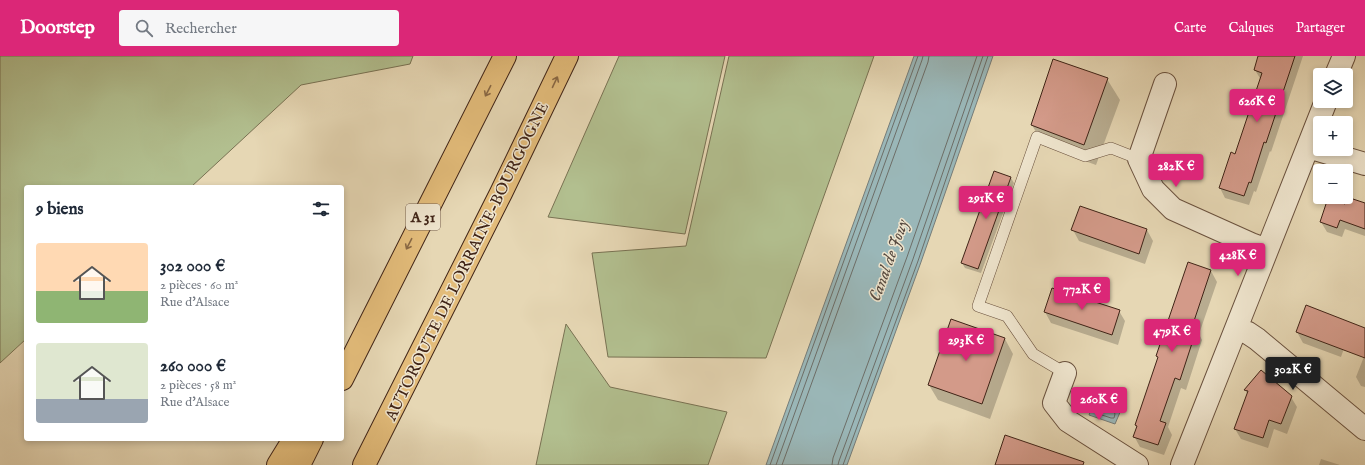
<!DOCTYPE html>
<html lang="fr">
<meta charset="utf-8">
<style>
:root{--surface:#fff;--page:#f6f6f7;--text:#1f2937;--muted:#747a83;--accent:#db2777}
body{margin:0;font-family:"IM FELL English",serif;background:var(--page);color:var(--text);height:100vh;display:flex;flex-direction:column;font-size:15px;white-space:nowrap}
*{box-sizing:border-box;margin:0}
p{font-size:13px;color:var(--muted)}
.icon{flex:none;width:22px;height:22px;fill:none;stroke:currentColor;stroke-width:2;stroke-linecap:round;stroke-linejoin:round}
.map{position:relative;flex:1;overflow:hidden}
.panel{position:absolute;left:24px;top:129px;width:320px;height:256px;display:flex;flex-direction:column;background:var(--surface);border-radius:4px;box-shadow:0 2px 6px #0003}
.panel>*{flex:none}
.tools{position:absolute;left:1313px;top:12px;display:grid;gap:8px}
.tools a{display:grid;place-items:center;width:40px;height:40px;border-radius:4px;background:var(--surface);box-shadow:0 2px 6px #0003;font-size:20px}
.price{position:absolute;translate:-50% -34px;padding:0 9px;border-radius:4px;background:var(--accent);color:#fff;font-size:13px;line-height:26px;filter:drop-shadow(0 1px 2px #0008)}
.price::after{content:'';position:absolute;left:50%;top:24px;width:12px;height:9px;margin-left:-6px;background:inherit;clip-path:polygon(0 0,100% 0,50% 100%)}
.price.current{background:#222;color:#fff}
ul{padding:0;list-style:none}
li{display:flex;align-items:center;gap:12px;height:100px;padding:0 12px}
li span{display:grid;place-items:center;flex:none;width:112px;height:80px;border-radius:4px;color:#555}
li>.icon{margin-inline-start:auto}
span .icon{width:48px;height:48px;fill:#fffc;stroke-width:1}
li b{font-size:17px}
h2{display:flex;justify-content:space-between;align-items:center;height:48px;padding:0 12px;font-size:17px}
header{display:flex;align-items:center;gap:24px;box-sizing:border-box;height:56px;padding:0 20px;background:var(--accent);color:#fff}
header strong{font-size:19px}
nav{display:flex;gap:22px;margin-inline-start:auto;font-size:14px}
.search{width:280px;height:36px;background:var(--page);display:flex;align-items:center;gap:10px;box-sizing:border-box;padding:0 14px;border-radius:4px;color:var(--muted);font-size:15px}
.map>svg:first-child{display:block}
</style>
<header>
<strong>Doorstep</strong>
<div class="search"><svg class="icon" aria-label="search" viewBox="0 0 24 24"><circle cx="10" cy="10" r="6"/><path d="M15 15l6 6"/></svg>Rechercher</div>
<nav><a>Carte</a><a>Calques</a><a>Partager</a></nav>
</header>
<div class="map">
<svg width="1365" height="409" viewBox="0 0 1365 409">
<rect width="100%" height="100%" fill="#e6d7b4"/>
<filter id="stains"><feTurbulence type="fractalNoise" baseFrequency=".005" numOctaves="4"/><feColorMatrix values="0 0 0 0 .2 0 0 0 0 .09 0 0 0 0 .02 0 0 0 .5 -.17"/></filter>
<radialGradient id="worn" r=".72"><stop offset=".6" stop-color="#630" stop-opacity="0"/><stop offset="1" stop-color="#630" stop-opacity=".3"/></radialGradient>
<!-- green -->
<path fill="#b2bf8f" stroke="#797253" d="M0,0H413L410,8L301,29L191,131H26V283L0,307Z
M619,0H725L685,178L548,161Z
M729,0H874L766,302L608,301L592,197L686,190Z
M566,268L610,331L727,356L708,409H536Z"/>
<!-- water -->
<path fill="#9ab7b8" stroke="#767c78" d="M914,0H993L921,206L847,409H766Z
M1094,345L1121,354L1115,368L1089,359Z"/>
<!-- shadow -->
<path fill="#0003" d="M1259,0H1303L1271,96L1270,95L1256,136L1254,135L1249,149L1225,142L1220,132L1236,99L1261,24L1255,14Z
M1107,23L1120,44L1096,109L1044,90L1032,69Z
M1011,122L1014,127L981,217L965,212L962,207Z
M1365,148V180L1345,173L1342,181L1327,176L1321,166L1345,149Z
M1081,151L1147,174L1153,185L1145,208L1079,185L1073,174Z
M1211,215L1217,226L1199,278L1202,284L1186,334L1181,332L1168,371L1172,379L1164,399L1140,391L1134,380L1137,371L1136,369L1159,303L1157,300Z
M1307,251L1350,275L1341,301L1303,287L1297,276Z
M1119,255L1125,265L1118,289L1051,267L1045,256Z
M1005,283L1013,298L990,363L938,344L929,329Z
M1365,298V331L1361,330L1356,321Z
M1245,334L1291,341L1297,351L1287,378L1274,373L1268,392L1241,383L1235,373L1248,339Z
M1321,403L1340,409H1319Z"/>
<g fill="none" stroke-linecap="round" stroke-linejoin="round">
<!-- shore -->
<path stroke="#6d6e68" stroke-width="1" d="M1098,351L1114,356L1115,358L1114,362H1111L1096,357L1095,355L1096,352Z
M770,409L918,0
M776,409L922,4L923,0
M782,409L928,6L929,0
M832,409L833,402L907,201L977,0
M838,409L839,405L913,203L983,0
M843,409L918,205L988,0"/>
</g>
<!-- building -->
<path fill="#d39a89" stroke="#402417" d="M1258,0H1295L1266,87L1264,86L1251,127L1249,126L1244,140L1219,132L1231,96L1235,98L1262,17L1254,14Z
M1053,3L1108,22L1084,89L1031,69Z
M994,115L1011,121L978,213L961,207Z
M1347,141L1365,147V173L1340,164L1337,172L1320,166L1328,142L1345,148Z
M1080,150L1147,173L1139,198L1071,174Z
M1188,206L1211,214L1192,271L1197,272L1180,324L1175,322L1160,365L1166,367L1158,389L1133,381L1137,370L1135,369L1158,301L1156,300Z
M1052,232L1120,254L1112,279L1044,256Z
M1306,249L1365,272V302L1296,276Z
M951,263L1005,282L982,348L928,329Z
M1261,314L1292,340L1281,368L1269,364L1263,382L1234,373L1248,335L1244,334Z
M1005,379L1084,406L1083,409H995Z"/>
<g fill="none" stroke-linecap="round" stroke-linejoin="round">
<defs>
<path id="service" d="M1065,317L1033,298L1007,260L978,250L1037,81L1085,100L1111,92L1139,103"/>
<path id="minor" d="M1336,19L1344,0
M1165,28L1139,103L1153,133L1173,153L1251,188L1267,194
M1308,91L1365,108
M1236,273L1248,277L1257,283L1365,373
M1065,317L1054,347L1068,365L1137,409
M1182,409L1326,45"/>
<path id="motorway" d="M342,323L505,0
M278,409L294,383
M299,409L312,383
M364,409L501,137L567,0"/>
</defs>
<!-- service casing -->
<use href="#service" stroke="#6a513e" stroke-width="12"/>
<!-- minor casing -->
<use href="#minor" stroke="#6a513e" stroke-width="24"/>
<!-- motorway casing -->
<use href="#motorway" stroke="#402417" stroke-width="24"/>
<!-- service -->
<use href="#service" stroke="#efe5ce" stroke-width="11"/>
<!-- minor -->
<use href="#minor" stroke="#efe5ce" stroke-width="22"/>
<!-- motorway -->
<use href="#motorway" stroke="#e3bc7a" stroke-width="22"/>
</g>
<!-- one-way arrows -->
<defs><path id="oneway-shaft" d="M-6 0H5M1.5-3L5.5 0L1.5 3" fill="none" stroke-width="1.6" stroke-linecap="round" stroke-linejoin="round"/></defs>
<g stroke="#896844">
<use href="#oneway-shaft" transform="translate(555 26) rotate(-65)"/>
<use href="#oneway-shaft" transform="translate(488 35) rotate(117)"/>
<use href="#oneway-shaft" transform="translate(409 188) rotate(117)"/>
</g>
<g text-anchor="middle" stroke-width="3" stroke-linejoin="round" paint-order="stroke">
<!-- shield labels -->
<rect fill="#efe5ce" stroke="#745e4e" stroke-width="1" x="406" y="148" width="34" height="26" rx="3"/>
<g font-size="15" font-weight="bold" fill="#402417">
<text x="423" y="166">A 31</text>
</g>
<!-- street labels -->
<g font-size="16" fill="#402417" stroke="#efe5ce">
<text transform="translate(466 205) rotate(-64)" y="6">AUTOROUTE DE LORRAINE-BOURGOGNE</text>
</g>
<!-- water labels -->
<g font-size="17" font-style="italic" fill="#56493f" stroke="#efe5ce">
<text transform="translate(888 204) rotate(-70)" y="6">Canal de Jouy</text>
</g>
</g>
<rect width="100%" height="100%" filter="url(#stains)"/>
<rect width="100%" height="100%" fill="url(#worn)"/>
</svg>
<div class="tools">
<a><svg class="icon" aria-label="layers" viewBox="0 0 24 24"><path d="M12 4l9 5-9 5-9-5zM3 14l9 5 9-5"/></svg></a>
<a>+</a>
<a>−</a>
</div>
<b class="price" style="left:1257px;top:67px">626K €</b>
<b class="price" style="left:1176px;top:132px">282K €</b>
<b class="price" style="left:986px;top:164px">291K €</b>
<b class="price" style="left:1238px;top:221px">428K €</b>
<b class="price" style="left:1082px;top:255px">772K €</b>
<b class="price" style="left:1172px;top:297px">479K €</b>
<b class="price" style="left:966px;top:306px">293K €</b>
<b class="price current" style="left:1293px;top:335px">302K €</b>
<b class="price" style="left:1099px;top:365px">260K €</b>
<section class="panel">
<h2>9 biens<svg class="icon" aria-label="filters" viewBox="0 0 24 24"><path d="M4 7h16M4 17h16"/><circle cx="9" cy="7" r="2"/><circle cx="15" cy="17" r="2"/></svg></h2>
<ul>
<li><span style="background:linear-gradient(#ffd9b3 60%,#8fb573 0)"><svg class="icon" aria-label="home" viewBox="0 0 24 24"><path d="M3 11l9-7 9 7M6 9v11h12V9"/></svg></span><div><b>302 000 €</b><p>2 pièces · 60 m²</p><p>Rue d'Alsace</p></div></li>
<li><span style="background:linear-gradient(#dfe7d0 70%,#9aa5b1 0)"><svg class="icon" aria-label="home" viewBox="0 0 24 24"><path d="M3 11l9-7 9 7M6 9v11h12V9"/></svg></span><div><b>260 000 €</b><p>2 pièces · 58 m²</p><p>Rue d'Alsace</p></div></li>
</ul>
</section>
</div>
